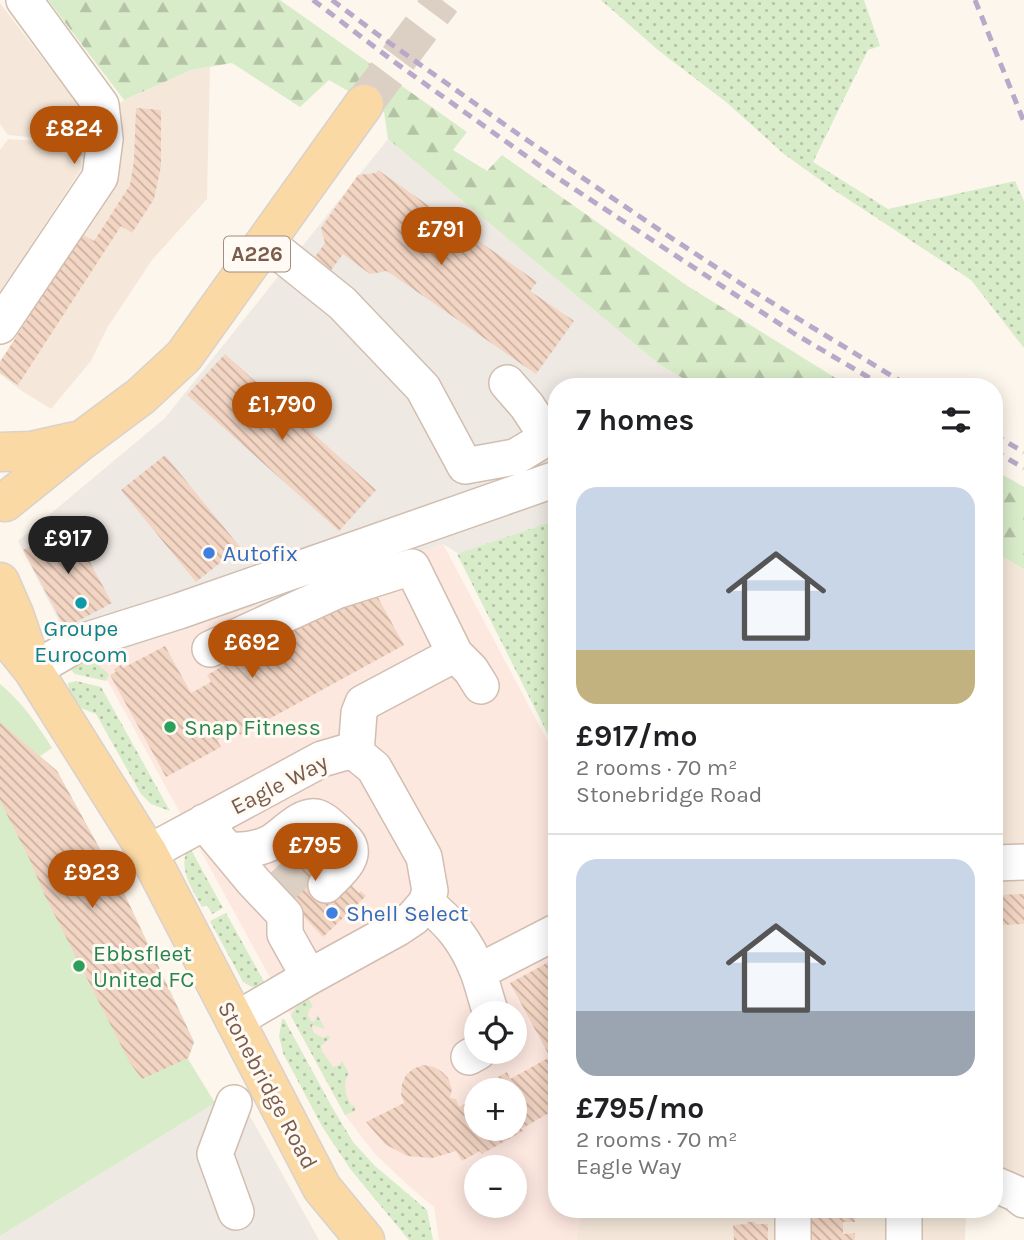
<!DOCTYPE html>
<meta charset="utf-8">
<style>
:root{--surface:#fff;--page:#f2f2f2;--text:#202124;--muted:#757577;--line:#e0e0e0;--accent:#b45309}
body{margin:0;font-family:Karla,sans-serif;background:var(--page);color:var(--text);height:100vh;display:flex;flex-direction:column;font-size:26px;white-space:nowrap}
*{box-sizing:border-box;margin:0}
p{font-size:23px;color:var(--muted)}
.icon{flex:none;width:38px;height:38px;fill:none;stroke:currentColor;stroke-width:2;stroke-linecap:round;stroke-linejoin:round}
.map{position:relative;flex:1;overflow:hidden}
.details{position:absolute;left:548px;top:378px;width:455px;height:840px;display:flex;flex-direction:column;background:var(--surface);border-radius:28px;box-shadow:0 4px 18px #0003}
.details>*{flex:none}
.tools{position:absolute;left:464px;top:1001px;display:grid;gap:14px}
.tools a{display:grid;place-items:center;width:63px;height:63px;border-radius:50%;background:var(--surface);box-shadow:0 4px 18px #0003;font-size:35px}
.price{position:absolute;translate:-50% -60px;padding:0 16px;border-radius:24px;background:var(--accent);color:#fff;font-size:23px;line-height:46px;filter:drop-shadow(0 2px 4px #0008)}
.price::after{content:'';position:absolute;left:50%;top:42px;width:21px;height:16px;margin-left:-10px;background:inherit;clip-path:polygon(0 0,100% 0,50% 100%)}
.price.on{background:#222;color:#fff}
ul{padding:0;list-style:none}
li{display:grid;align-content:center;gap:14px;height:371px;padding:0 28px}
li+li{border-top:2px solid var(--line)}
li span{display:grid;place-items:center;height:217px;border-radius:21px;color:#555}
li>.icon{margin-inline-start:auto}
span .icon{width:126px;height:126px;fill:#fffc;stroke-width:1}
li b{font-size:30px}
h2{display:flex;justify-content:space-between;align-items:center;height:84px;padding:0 28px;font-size:30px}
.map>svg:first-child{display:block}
</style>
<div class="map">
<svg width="1024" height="1240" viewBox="0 0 1024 1240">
<defs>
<pattern id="grass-dots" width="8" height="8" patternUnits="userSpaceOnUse" patternTransform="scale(1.75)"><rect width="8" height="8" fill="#d8ecc9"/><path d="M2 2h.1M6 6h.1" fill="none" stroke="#b4c2a5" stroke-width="1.8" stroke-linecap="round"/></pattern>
<pattern id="forest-firs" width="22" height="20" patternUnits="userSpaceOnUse" patternTransform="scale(1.75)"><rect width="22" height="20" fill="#d8ecc9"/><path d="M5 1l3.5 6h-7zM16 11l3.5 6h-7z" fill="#b4c2a5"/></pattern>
<pattern id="building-back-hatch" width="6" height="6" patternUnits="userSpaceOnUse" patternTransform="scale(1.75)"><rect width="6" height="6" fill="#f3d5c3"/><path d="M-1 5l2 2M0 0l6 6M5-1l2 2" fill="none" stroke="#cab0a1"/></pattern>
</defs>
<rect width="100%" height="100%" fill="#fdf6ec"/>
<!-- residential -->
<path fill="#f5e8da" d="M0,3L82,110L83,157L39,138L8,135L0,124Z
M210,67L207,199L152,260L107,328L91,361L51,409L22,391L0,374V362L82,234L119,164V104L124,100L191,70Z
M8,139L37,141L81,161L82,168L0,292V150Z
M994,552L1024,569V1186L994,1171Z
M582,1209H778L779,1240H576Z
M809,1209H966L965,1240H810Z"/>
<!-- commercial -->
<path fill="#fde8e0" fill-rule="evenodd" d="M443,544L556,757V1209H582L576,1240H439L434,1207L412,1189L375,1154L345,1115L109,683L90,661ZM476,1013H514V1052H476ZM476,1090H514V1129H476ZM476,1167H514V1206H476Z"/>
<!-- industrial -->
<path fill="#efe9e4" d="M388,139L660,365L699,387H556V520L459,554L443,544L90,661L65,633L18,541L165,418Z
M215,1103L225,1121L246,1109L319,1240H0V1236Z"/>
<!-- grass -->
<path fill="url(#grass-dots)" d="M601,0H864L880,46L868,50L813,162L888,209L1015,181L1024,201V348L971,280L834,190L784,154L726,102L658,50Z
M556,520V750L457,554Z
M117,644V652L93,660L109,674L106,681L75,674L70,669L72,666Z
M76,681L101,687L170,811L151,804L141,794L96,714C77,707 71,704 68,683Z
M189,846L223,908L212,914L207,905L202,907C191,887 177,868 189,846Z
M226,913L267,987H252L243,982L210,921Z
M308,997L313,1007L309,1009L308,1015L311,1021L315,1022L317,1014L325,1029L312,1025L313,1032L323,1038L328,1035L330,1038L321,1046L322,1051L333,1067L339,1065L342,1061L349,1073C342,1084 345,1094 351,1105L355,1106V1111L345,1115L291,1016L296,1007Z
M282,1019H284L332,1107L353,1142L375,1166L427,1210L433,1240H409L351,1170L323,1128L283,1053L279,1036Z"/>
<!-- forest -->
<path fill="url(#forest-firs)" d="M48,0H280L467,132L453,150L487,171L502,155L686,285L850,387H698L660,365L388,139L384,112L329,80L300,107L232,63L191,70L124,100Z
M994,470L1024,487V569L994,552Z"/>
<!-- garden -->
<path fill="#d8ecc9" d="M0,684C22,702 37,724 52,748L40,756L57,771L123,891L194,1042L188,1059L215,1103L0,1236Z"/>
<!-- building -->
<path fill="url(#building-back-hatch)" d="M136,108L161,110V166L154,199L132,233L121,226L18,385L0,373V362L82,234L94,241L130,185L134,161Z
M378,170L537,282L530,291L574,321L536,374L387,271L370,274L343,254L326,277L310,264L325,243L321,228L358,175L376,173Z
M225,354L376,490L339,531L187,395Z
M165,455L240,547L196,582L121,490Z
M70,525L112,603L65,628L23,550Z
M371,585L404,645L240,735L237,729L217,740L221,747L166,777L110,675L116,672L114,669L121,665L123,668L165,646L191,693L211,682L207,675Z
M0,722L57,771L123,891L194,1042L188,1058L142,1079L130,1063L45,896L29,858L0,801Z
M325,822L347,881L359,893L361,891L366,896L323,937L292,904L259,884Z
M1024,894V924L999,925L998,895Z
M556,958V1109L521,1129L523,1131L482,1154L480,1151L462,1161L456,1151L432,1158L407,1156L385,1144L366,1122L404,1103L401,1094L402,1084L406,1075L413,1069L423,1065L434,1067L442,1072L448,1078L452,1089L450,1098L456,1099L459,1107L476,1098V1129H514V1090H490L502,1084L498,1077L507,1072L510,1079L550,1057L510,983Z
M733,1209H768V1214H754V1217H747V1215H733Z
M809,1209H855V1222H843V1234L855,1233V1240H810Z
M747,1222H755V1224H768V1240H734L733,1225L747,1224Z"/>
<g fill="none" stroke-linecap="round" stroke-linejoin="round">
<!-- minor-tunnel -->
<path stroke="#dcd0c4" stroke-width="35" stroke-dasharray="35 18" stroke-linecap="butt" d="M309,837L335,863
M275,869L307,903"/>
<!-- major-tunnel -->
<path stroke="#dcd0c4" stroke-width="38" stroke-dasharray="38 19" stroke-linecap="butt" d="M364,104L442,0"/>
<defs>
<path id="minor" d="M266,242L342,303L423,388L465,466L515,457L540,442L542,429L527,406L507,383
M0,326L100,177L105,139L101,105L24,0
M210,649L336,591L412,567L455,654L363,703L359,713L356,753
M455,654L471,670L481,686
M33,670L81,642L179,611L556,479
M204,822L253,881L285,915V934L309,977
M227,850C242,851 256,850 270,843C283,836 301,814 316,817C327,820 338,834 346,841C360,857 336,874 326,885
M148,853L322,759L346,752L356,753L374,768L424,857L430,891L426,903L413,918L398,928L309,977L234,1021
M994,863L1024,862
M426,903C451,923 466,941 478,972C483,985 486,1000 491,1013
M478,972L556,932
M469,1057L478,1052
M234,1103L215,1154L236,1212
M994,1184L1015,1193L1024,1200
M793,1209V1240
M904,1240V1209"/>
<path id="major" d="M0,452L31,451L76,441
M5,502L82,440L141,396L184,356L364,104
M0,582L14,614L27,652
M0,629L33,670L148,853L322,1188L365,1240"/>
</defs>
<!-- minor casing -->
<use href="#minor" stroke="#d1beb0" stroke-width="38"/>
<!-- major casing -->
<use href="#major" stroke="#dad1cd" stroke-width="41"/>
<!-- minor -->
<use href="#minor" stroke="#fff" stroke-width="35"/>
<!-- major -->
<use href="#major" stroke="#fbd9a5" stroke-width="38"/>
<!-- rail -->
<path stroke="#b9a8c9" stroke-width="5" stroke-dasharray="10 7" stroke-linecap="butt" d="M313,0L393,61L550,173L795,334L885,387
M332,0L377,34L518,134L667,235L743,285L910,387
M975,0L1024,122
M994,435L1024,452
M994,451L1024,468"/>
</g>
<!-- markers -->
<g fill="#3f7fe0" stroke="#fffaf3" stroke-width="2.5">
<circle cx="209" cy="553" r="7"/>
<circle cx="332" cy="913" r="7"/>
</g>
<circle fill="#0f9aa8" stroke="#fffaf3" stroke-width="2.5" cx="81" cy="603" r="7"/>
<g fill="#2e9e5b" stroke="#fffaf3" stroke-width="2.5">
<circle cx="170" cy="727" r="7"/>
<circle cx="79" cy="966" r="7"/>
</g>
<g text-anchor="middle" stroke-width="6" stroke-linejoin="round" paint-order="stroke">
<!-- shield labels -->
<rect fill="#fffaf3" stroke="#a28b7f" stroke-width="2" x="224" y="236.5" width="66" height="35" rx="5"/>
<g font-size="21" font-weight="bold" fill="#7a5c4d">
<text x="257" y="261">A226</text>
</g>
<!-- shop labels -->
<g font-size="23" fill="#366cbe" stroke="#fffaf3" text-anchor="start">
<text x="223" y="561">Autofix</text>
<text x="346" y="921">Shell Select</text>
</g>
<!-- culture labels -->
<g font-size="23" fill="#0d838f" stroke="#fffaf3">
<text x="81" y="636">Groupe<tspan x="81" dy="26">Eurocom</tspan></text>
</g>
<!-- leisure labels -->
<g font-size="23" fill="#27864d" stroke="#fffaf3" text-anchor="start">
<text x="184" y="735">Snap Fitness</text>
<text x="93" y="961">Ebbsfleet<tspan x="93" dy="26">United FC</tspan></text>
</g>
<!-- street labels -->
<g font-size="23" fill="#7a5c4d" stroke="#fffaf3">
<text transform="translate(279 784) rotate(-27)" y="8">Eagle Way</text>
<text transform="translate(268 1085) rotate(62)" y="8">Stonebridge Road</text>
</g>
</g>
</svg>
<div class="tools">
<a><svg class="icon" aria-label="locate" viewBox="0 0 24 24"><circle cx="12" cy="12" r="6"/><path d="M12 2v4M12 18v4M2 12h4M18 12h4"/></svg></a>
<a>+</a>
<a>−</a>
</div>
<b class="price" style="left:74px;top:166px">£824</b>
<b class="price" style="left:441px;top:267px">£791</b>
<b class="price" style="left:282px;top:442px">£1,790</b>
<b class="price on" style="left:68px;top:576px">£917</b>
<b class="price" style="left:252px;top:680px">£692</b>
<b class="price" style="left:315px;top:883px">£795</b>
<b class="price" style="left:92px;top:910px">£923</b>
<section class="details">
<h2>7 homes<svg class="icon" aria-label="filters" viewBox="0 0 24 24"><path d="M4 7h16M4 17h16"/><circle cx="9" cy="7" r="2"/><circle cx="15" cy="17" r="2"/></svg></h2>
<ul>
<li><span style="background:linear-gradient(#c9d6e8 75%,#c2b280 0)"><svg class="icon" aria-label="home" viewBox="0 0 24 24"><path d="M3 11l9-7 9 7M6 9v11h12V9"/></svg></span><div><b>£917/mo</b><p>2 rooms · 70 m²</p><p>Stonebridge Road</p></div></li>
<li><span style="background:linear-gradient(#c9d6e8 70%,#9aa5b1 0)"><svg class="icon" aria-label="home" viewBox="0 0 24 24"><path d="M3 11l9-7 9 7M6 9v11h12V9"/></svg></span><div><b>£795/mo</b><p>2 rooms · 70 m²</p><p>Eagle Way</p></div></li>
</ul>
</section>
</div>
